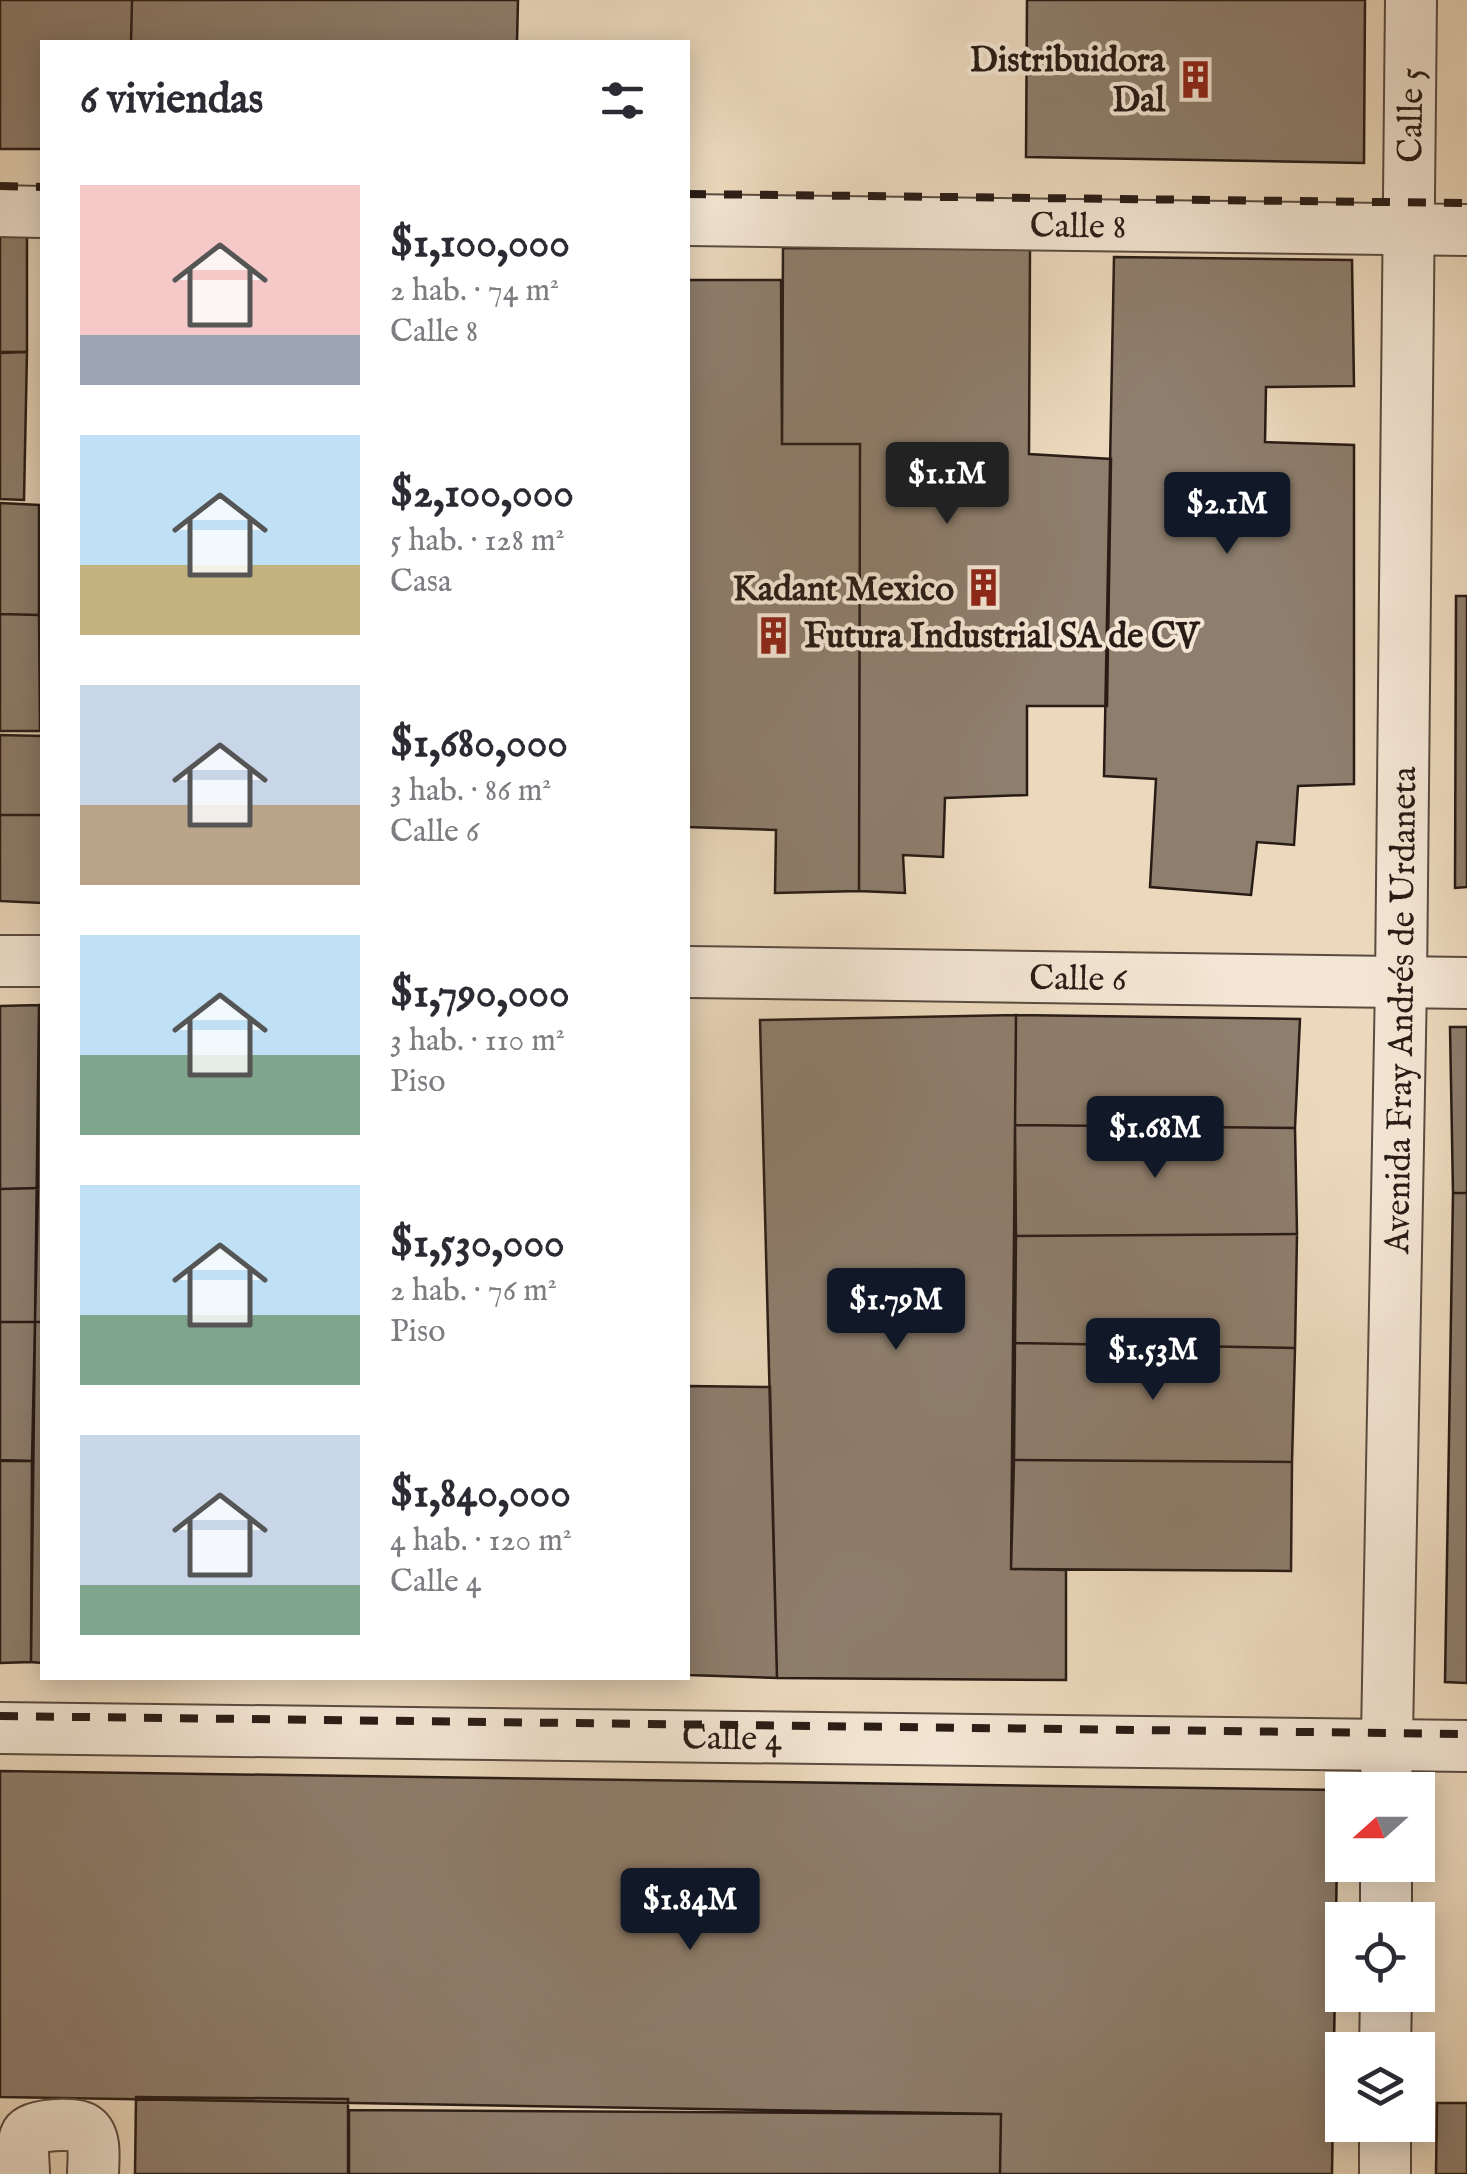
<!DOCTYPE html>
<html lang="es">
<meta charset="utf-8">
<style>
:root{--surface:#fff;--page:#f2f2f3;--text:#2b2b33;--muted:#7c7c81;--accent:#111827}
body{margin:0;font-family:"IM FELL English",serif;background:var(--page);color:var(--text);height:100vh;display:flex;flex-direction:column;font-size:38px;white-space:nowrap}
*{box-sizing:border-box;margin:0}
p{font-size:32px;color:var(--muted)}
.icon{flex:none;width:55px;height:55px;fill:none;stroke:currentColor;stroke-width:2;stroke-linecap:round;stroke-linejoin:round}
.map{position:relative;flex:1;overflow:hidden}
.details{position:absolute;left:40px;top:40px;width:650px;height:1640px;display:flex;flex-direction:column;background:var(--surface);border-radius:0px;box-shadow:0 5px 25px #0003}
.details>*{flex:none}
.needle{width:65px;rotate:249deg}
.controls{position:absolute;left:1325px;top:1772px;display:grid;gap:20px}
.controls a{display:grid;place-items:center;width:110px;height:110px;border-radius:0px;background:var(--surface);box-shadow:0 5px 25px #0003;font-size:50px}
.price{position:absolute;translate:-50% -85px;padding:0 22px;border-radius:10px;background:var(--accent);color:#fff;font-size:32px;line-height:65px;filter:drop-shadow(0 2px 5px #0008)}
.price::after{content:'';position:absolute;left:50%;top:60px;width:30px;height:22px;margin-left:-15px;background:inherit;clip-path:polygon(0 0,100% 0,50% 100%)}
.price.current{background:#222;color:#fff}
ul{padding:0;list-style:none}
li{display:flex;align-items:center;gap:30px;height:250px;padding:0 40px}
li span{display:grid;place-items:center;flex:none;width:280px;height:200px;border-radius:0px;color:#555}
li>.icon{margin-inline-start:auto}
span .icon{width:120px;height:120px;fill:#fffc;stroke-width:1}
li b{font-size:42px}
h2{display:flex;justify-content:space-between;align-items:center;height:120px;padding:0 40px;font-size:42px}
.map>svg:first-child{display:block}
</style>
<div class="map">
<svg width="1467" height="2174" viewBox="0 0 1467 2174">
<rect width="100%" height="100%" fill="#ecd9bd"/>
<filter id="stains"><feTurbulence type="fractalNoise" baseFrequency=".002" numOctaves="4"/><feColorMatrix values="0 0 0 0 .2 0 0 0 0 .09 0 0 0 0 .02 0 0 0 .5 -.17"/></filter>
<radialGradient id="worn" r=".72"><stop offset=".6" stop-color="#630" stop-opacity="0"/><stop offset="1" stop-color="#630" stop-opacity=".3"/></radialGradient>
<!-- building -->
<path fill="#8e7e6d" stroke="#291c16" stroke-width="2.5" d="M0,0H132L131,42H42V149H0Z
M132,0H518L517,42H131Z
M1027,0H1365L1364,163L1026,157Z
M0,233L27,234V352H0Z
M783,248L1030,249L1029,454L1111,459L1107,706H1027V795L945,798L943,857L903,855L905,893L859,891L860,444H782Z
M1114,257L1352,260L1354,386L1266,387L1265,442L1354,445V784L1298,786L1294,845L1257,842L1251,895L1150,887L1156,779L1104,776Z
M688,280H781L782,444H860L859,891L775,893L776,830L688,827Z
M27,352L24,500L0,499V353Z
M0,503L39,505V615L0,614Z
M1456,596H1467V887L1455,888Z
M0,614L39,615L40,731H0Z
M0,735L42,736V815H0Z
M0,815H42V903L0,901Z
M39,1005L38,1188L0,1189V1006Z
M39,1005H42V1322H35Z
M1016,1015L1300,1019L1295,1128L1015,1125Z
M1016,1015L1011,1569L1066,1570V1680L777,1678L760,1020Z
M1450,1027H1467V1193H1453Z
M1015,1125L1295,1128L1297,1234L1016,1236Z
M38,1188L35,1322H0V1189Z
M1453,1193H1467V1683L1445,1682Z
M1297,1234L1295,1348L1015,1343L1016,1236Z
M0,1322H35L32,1461L0,1460Z
M35,1322H42V1663L31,1662Z
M1015,1343L1295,1348L1292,1462L1014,1460Z
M688,1386L770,1387L777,1678L688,1675Z
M1014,1460L1292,1462L1291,1571L1011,1569Z
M0,1461H32L31,1662L0,1663Z
M0,1771L1338,1790L1332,2174H1000L1001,2114L0,2097Z
M136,2097L348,2099V2174H135Z
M1437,2103H1467V2174H1436Z
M349,2110L1001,2114L1000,2174H349Z"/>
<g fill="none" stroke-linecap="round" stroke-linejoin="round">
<defs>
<g id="minor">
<path d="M0,211L42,212"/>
<path id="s1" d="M688,220L1467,230"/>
<path d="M0,961H42"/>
<path id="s2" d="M688,972L1467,983"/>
<path id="s3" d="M0,1728L1467,1746"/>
<path id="s4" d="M1386,1790L1401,983L1411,0"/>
<path d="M1386,1920V1865"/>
<path d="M1385,2050L1386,1995"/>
<path d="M24,2174C24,2163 21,2145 26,2135C30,2124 76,2122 85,2129C97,2138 93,2161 93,2174"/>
<path d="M1385,2174V2125"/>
</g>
</defs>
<!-- minor casing -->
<use href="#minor" stroke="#5a4b40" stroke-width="54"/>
<!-- minor -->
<use href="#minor" stroke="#f3e6d4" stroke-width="50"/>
<!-- rail -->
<path stroke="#291c16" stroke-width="8" stroke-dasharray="18 18" stroke-linecap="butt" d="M0,186L42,187
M688,194L1467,203
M0,1716L1467,1734"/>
</g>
<!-- icons -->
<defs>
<symbol id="building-bare" viewBox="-9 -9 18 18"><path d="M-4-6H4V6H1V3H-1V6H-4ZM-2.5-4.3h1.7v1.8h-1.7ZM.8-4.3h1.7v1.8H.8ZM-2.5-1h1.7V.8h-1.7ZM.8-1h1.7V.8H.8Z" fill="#8f2418" stroke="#f3e6d4" stroke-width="2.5" paint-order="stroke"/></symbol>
</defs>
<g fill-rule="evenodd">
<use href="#building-bare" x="1168" y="52" width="55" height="55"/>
<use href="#building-bare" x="956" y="560" width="55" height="55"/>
<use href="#building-bare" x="746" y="608" width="55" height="55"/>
</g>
<g text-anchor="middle" stroke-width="8" stroke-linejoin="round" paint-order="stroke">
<!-- poi labels -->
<g font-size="35" font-weight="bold" fill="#291c16" stroke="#f3e6d4" text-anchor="end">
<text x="1165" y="71">Distribuidora<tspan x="1165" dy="40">Dal</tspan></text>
<text x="954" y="600">Kadant Mexico</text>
<text x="804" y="647" text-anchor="start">Futura Industrial SA de CV</text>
</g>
<!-- street labels -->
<g font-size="35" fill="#291c16" stroke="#f3e6d4">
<text dy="12" stroke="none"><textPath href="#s4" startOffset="1675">Calle 5</textPath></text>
<text dy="12" stroke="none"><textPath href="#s1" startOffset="390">Calle 8</textPath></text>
<text dy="12" stroke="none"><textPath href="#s2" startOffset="390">Calle 6</textPath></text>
<text dy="12" stroke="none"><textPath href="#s4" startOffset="780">Avenida Fray Andrés de Urdaneta</textPath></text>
<text dy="12" stroke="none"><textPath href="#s3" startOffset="732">Calle 4</textPath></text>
</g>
</g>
<rect width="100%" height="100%" filter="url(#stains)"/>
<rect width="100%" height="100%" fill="url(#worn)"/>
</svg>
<div class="controls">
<a><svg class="needle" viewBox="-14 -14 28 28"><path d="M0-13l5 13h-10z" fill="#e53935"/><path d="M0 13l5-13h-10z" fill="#7c7c81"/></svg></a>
<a><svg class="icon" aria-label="locate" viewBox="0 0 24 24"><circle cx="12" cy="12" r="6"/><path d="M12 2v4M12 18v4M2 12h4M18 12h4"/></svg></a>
<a><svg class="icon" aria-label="layers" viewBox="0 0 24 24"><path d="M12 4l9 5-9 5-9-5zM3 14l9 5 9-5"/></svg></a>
</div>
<b class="price current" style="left:947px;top:527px">$1.1M</b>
<b class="price" style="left:1227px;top:557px">$2.1M</b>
<b class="price" style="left:1155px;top:1181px">$1.68M</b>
<b class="price" style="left:896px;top:1353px">$1.79M</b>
<b class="price" style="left:1153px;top:1403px">$1.53M</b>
<b class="price" style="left:690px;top:1953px">$1.84M</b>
<section class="details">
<h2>6 viviendas<svg class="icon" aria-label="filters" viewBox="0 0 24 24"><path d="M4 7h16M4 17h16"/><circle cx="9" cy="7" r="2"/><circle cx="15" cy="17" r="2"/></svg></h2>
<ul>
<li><span style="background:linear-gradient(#f6c9c9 75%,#9aa5b1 0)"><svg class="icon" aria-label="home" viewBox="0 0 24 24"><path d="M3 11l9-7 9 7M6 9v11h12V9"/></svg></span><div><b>$1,100,000</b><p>2 hab. · 74 m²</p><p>Calle 8</p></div></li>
<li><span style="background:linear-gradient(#bfe0f5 65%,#c2b280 0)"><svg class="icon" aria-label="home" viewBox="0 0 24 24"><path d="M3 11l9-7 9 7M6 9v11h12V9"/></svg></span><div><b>$2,100,000</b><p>5 hab. · 128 m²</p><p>Casa</p></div></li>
<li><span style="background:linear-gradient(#c9d6e8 60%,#b9a48a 0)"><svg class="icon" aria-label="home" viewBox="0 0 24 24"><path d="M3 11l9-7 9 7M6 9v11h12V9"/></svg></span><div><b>$1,680,000</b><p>3 hab. · 86 m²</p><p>Calle 6</p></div></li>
<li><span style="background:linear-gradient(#bfe0f5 60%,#7fa58c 0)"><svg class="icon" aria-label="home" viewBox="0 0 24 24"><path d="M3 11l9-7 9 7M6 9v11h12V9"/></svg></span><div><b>$1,790,000</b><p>3 hab. · 110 m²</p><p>Piso</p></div></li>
<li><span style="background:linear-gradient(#bfe0f5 65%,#7fa58c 0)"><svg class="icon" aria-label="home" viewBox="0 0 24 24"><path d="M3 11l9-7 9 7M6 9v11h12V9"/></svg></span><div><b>$1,530,000</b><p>2 hab. · 76 m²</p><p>Piso</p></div></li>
<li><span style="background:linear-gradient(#c9d6e8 75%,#7fa58c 0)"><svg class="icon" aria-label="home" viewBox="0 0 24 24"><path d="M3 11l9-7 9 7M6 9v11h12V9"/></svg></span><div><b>$1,840,000</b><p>4 hab. · 120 m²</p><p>Calle 4</p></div></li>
</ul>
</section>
</div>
